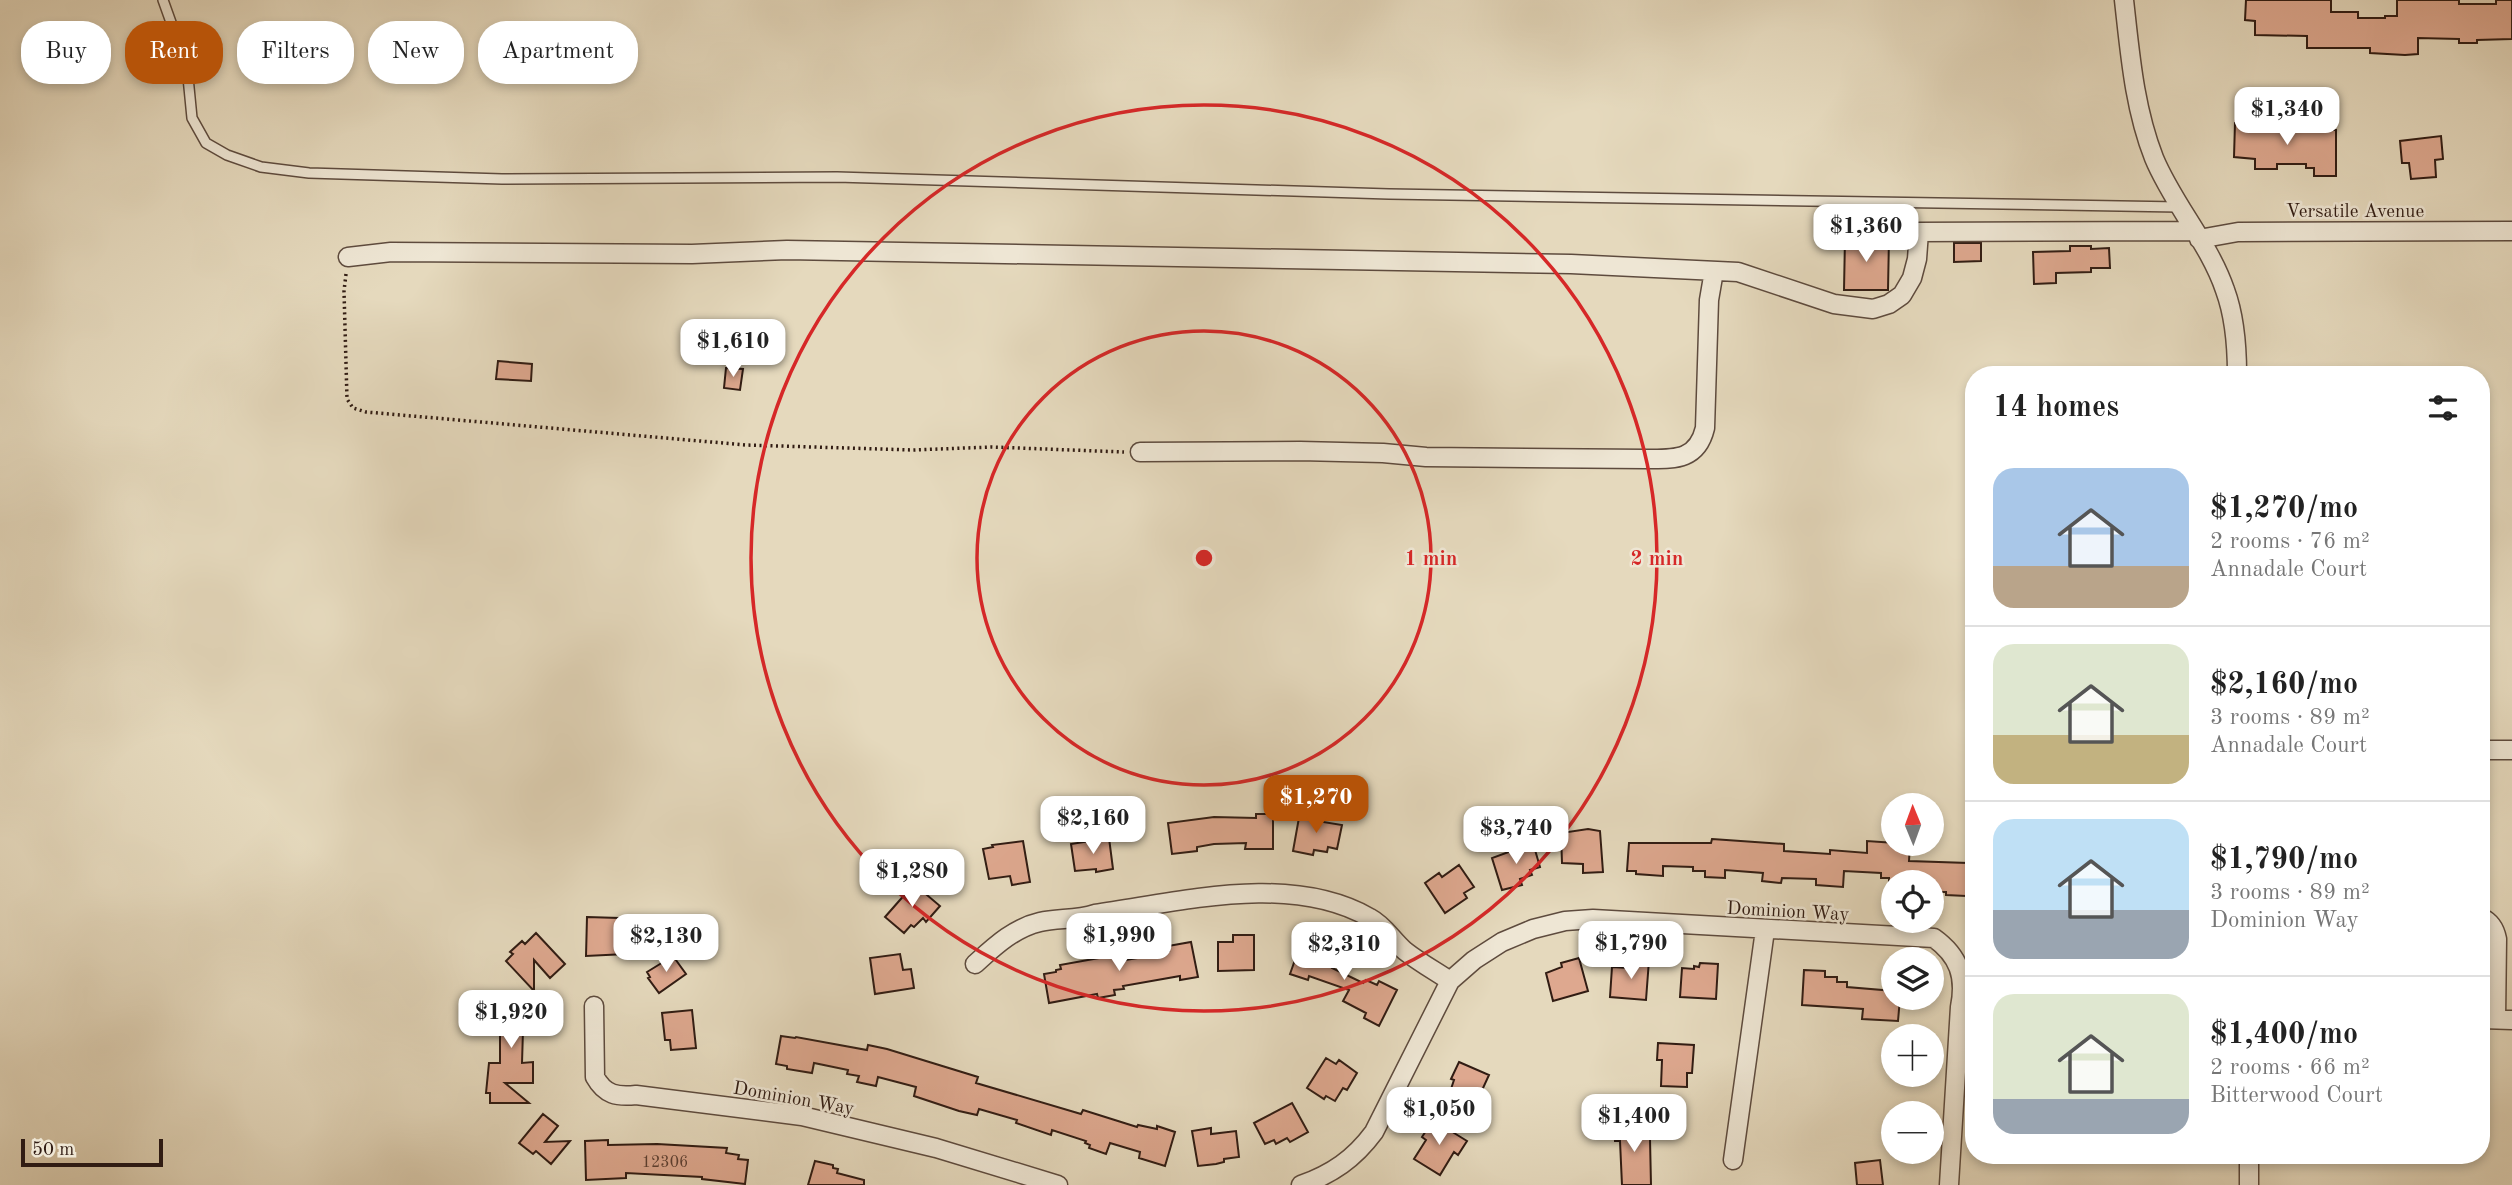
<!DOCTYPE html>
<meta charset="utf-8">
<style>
:root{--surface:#fff;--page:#f2f2f2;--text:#222;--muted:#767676;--line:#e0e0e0;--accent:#b45309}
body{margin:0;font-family:"Old Standard TT",serif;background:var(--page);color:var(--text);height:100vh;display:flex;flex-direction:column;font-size:26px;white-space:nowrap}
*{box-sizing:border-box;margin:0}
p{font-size:23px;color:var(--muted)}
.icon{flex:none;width:38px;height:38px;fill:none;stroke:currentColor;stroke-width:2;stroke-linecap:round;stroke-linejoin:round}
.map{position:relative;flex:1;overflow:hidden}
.details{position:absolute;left:1965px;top:366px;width:525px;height:798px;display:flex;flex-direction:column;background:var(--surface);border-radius:28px;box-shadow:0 4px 10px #0003}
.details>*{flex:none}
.hud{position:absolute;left:21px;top:21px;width:665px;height:63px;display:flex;gap:14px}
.needle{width:46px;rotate:359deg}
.tools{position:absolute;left:1881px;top:793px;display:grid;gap:14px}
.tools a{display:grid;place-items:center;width:63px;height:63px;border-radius:50%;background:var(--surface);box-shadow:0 4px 10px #0003;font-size:35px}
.scale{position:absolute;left:21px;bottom:18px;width:142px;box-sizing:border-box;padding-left:7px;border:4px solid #311c13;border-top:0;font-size:19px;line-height:24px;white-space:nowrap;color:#311c13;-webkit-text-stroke:5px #eee6d4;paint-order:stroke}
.price{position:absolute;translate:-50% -60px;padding:0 16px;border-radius:14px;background:#fff;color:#222;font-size:23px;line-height:46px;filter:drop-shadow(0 2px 4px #0008)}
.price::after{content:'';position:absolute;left:50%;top:42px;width:21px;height:16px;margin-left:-10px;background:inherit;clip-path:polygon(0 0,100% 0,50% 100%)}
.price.active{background:var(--accent);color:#fff}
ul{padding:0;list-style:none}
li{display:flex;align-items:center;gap:21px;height:175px;padding:0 28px}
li+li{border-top:2px solid var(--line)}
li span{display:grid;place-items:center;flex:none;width:196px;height:140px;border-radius:21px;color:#555}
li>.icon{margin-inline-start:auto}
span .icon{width:84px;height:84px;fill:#fffc;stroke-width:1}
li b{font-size:30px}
h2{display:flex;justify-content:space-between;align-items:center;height:84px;padding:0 28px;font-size:30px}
.chip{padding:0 24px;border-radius:28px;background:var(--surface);box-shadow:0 4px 10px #0003;font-size:24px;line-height:63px}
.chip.active{background:var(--accent);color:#fff}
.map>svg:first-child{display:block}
</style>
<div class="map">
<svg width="2512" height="1185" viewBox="0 0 2512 1185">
<rect width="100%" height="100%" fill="#e5d9bd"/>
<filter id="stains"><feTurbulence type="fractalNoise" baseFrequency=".00286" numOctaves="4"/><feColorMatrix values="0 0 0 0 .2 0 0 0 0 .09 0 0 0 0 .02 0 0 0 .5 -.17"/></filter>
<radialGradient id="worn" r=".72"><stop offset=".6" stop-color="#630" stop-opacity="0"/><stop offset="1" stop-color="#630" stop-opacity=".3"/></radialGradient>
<!-- building -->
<path fill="#dea88f" stroke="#311c13" stroke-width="2" d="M2246,0H2331V12H2358V18H2385V16H2397V0H2459V4H2496V0H2512V39L2477,40V43H2459V39L2418,38V54L2405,55L2370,53V48H2307V36L2255,35V21L2245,20Z
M2235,123H2277V127L2336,130V176H2314V168H2306V164H2277V169H2255V159L2234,157Z
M2441,136L2443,159L2435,160L2436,177L2411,179L2409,163H2402L2400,141Z
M1845,238H1889L1888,290H1844Z
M1954,243H1981V261L1954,262Z
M2070,246H2091V249L2109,248L2110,268H2091V272L2056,273V283L2034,284L2033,252L2070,251Z
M498,361L532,364L531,381L496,379Z
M726,368L743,369L740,390L724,388Z
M1300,812L1318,816L1317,821L1342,825L1337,849L1328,847L1327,852L1314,850L1313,855L1293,851Z
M1256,814H1273V849H1245L1246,843L1214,844L1197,847V851L1172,854L1168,823L1214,817L1256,818Z
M1588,829L1600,831L1603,872L1583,873V864L1562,863L1561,833Z
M1109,838L1113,869L1096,872V869L1075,871L1071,844Z
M1712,839L1784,844V851L1830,854V850L1867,853V841L1910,844L1909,861L1968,863L1966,896L1946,895V892H1937V889L1932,888V882H1889V878H1881V873L1844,871L1843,887L1816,885V879L1782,878L1781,883L1762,881L1763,873L1725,870V878L1705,877V871H1693V867L1663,866V876L1636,874V871H1627L1629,843H1711Z
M1023,841L1030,882L1012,885L1010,876L989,879L983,849L993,847L992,845Z
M1533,843L1540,867L1530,870L1532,875L1520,879L1522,885L1502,890L1492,858Z
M1459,865L1474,887L1464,893L1467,898L1445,913L1425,883L1439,873L1442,877Z
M914,884L940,906L926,922L923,918L914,927L911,925L904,933L885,917Z
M587,917L619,918L618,926H627L626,954L586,956Z
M536,933L565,964L550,978L534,960V991L506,961L513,954L510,952L522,941L525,944Z
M1233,935H1254V970L1218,971V942H1233Z
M1302,940L1327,949L1325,955L1335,958L1332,968L1363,983L1366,980L1377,985L1379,981L1397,990L1379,1026L1364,1018L1366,1013L1343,1001L1349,990L1309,976L1308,980L1290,974Z
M1191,942L1198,977L1180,980V976L1123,986L1124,989L1114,990L1115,995L1098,998L1097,994L1049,1003L1044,974L1056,972V970L1061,969L1060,965L1099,958L1119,957V961L1156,955L1155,953L1169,951L1168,946Z
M900,954L903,970L911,969L914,988L875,994L870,958Z
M673,956L686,974L659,993L648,978L650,977L647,972Z
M1579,958L1588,991L1553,1001L1546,973L1562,967L1561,963Z
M1629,959L1649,960L1646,1000L1610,997L1612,967L1628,968Z
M1700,963L1718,964L1716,999L1680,997L1682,968L1694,969V966L1699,967Z
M1804,970L1825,971V977H1837V982H1847V987L1894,991V998H1900L1898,1021L1862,1019L1863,1009L1802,1005Z
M494,996L534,997L533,1016H528L527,1030H523L522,1063L533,1062V1083H505L529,1103H490V1093H486L489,1063H500V1013H494Z
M692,1010L696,1048L671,1050L670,1040H665L662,1013Z
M781,1036L795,1038L796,1037L867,1050L868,1045L887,1049L978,1077L976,1083L1081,1114L1083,1110L1137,1127L1138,1125L1157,1129V1126L1175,1132L1165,1166L1139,1158L1140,1152L1110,1143L1106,1154L1089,1148L1090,1145L1085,1143L1086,1141L1052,1130L1051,1135L1016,1123L1017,1120L979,1109L977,1115L959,1111L914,1096L916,1087L878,1077L876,1086L857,1082L859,1076L847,1074L848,1070L814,1063L812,1073L787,1069V1066L776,1064Z
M1658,1043L1694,1045L1692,1073H1687V1087L1661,1086L1662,1060H1657Z
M1326,1058L1336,1064L1339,1060L1357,1073L1347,1090L1343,1088L1335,1101L1326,1096L1324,1099L1307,1088Z
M1459,1062L1489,1075L1473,1110L1448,1098L1454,1080L1451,1079Z
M1292,1103L1308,1132L1290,1142L1287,1138L1276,1144L1274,1140L1265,1144L1254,1123Z
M543,1114L558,1126L545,1142L570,1141L551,1164L536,1151L533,1154L519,1143Z
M1433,1120L1467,1141L1458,1155L1454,1152L1440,1175L1414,1159L1426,1140L1422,1137Z
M1647,1124V1139H1650L1651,1185H1622L1620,1141H1615V1125Z
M1211,1128V1134L1236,1131L1239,1157L1224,1159V1162L1216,1164L1198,1166L1192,1131Z
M608,1140V1145L657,1144L727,1148L726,1153L739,1155L738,1159L748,1160L745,1184L702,1179V1177L626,1173V1178L586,1180L585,1141Z
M1880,1160L1883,1185H1857L1855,1163Z
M815,1161L833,1165V1168L838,1169L837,1173L864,1180V1185H808Z"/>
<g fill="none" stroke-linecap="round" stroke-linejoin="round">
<defs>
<path id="lane" d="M163,0L187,67L192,118L206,143L227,155L261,167L309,173L502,179L837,177L1389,194L2179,207"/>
<path id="street" d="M2124,0C2130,53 2134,107 2154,158C2173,204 2209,243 2225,290C2235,317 2237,346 2237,374
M2199,239L2238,232L2512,231
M348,257L391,252L692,254L787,250L1571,264L1738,272L1834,304L1873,309L1889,304L1902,295L1912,278L1917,259L1919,232L2194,231
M1140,452L1300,451L1383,453L1426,457L1646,459C1674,459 1697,461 1705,428L1709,300L1714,271
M2482,750H2512
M2482,918C2491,922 2495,929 2497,939L2496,1019
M975,964C995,946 1014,928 1040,922C1058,918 1077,920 1095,914C1181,902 1290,872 1370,918C1385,926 1392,940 1405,951C1419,962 1435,971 1450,981
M594,1006L595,1077C605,1095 617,1097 636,1095L802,1116L936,1148L1058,1185
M2482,1019L2512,1020
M2249,1155V1185
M1733,1160L1765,930
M1301,1185C1332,1174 1354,1159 1374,1132L1450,981L1474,960L1502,942L1533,929L1565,921L1593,919L1934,938C1959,956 1966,977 1960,1007L1949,1185"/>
</defs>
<!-- lane casing -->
<use href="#lane" stroke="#5e4b3e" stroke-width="12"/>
<!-- street casing -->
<use href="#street" stroke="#5e4b3e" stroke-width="21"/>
<!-- path -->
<path stroke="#311c13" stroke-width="3.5" stroke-dasharray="2 3.5" stroke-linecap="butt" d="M346,274L344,291L347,399L353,408L366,412L746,445L913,450L992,447L1124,452"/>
<!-- lane -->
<use href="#lane" stroke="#eee6d4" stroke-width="9"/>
<!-- street -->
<use href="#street" stroke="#eee6d4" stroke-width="18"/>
</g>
<!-- distance rings -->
<g fill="none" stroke="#d62828" stroke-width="3.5">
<circle cx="1204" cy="558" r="227"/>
<circle cx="1204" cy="558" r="453"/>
</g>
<g text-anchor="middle" stroke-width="5" stroke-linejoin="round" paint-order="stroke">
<!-- number labels -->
<g font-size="16" fill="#5c3f32">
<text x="665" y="1167">12306</text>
</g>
<!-- street labels -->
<g font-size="19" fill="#311c13" stroke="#eee6d4">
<text x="2355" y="217">Versatile Avenue</text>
<text transform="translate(1788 910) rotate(3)" y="7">Dominion Way</text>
<text transform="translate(794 1097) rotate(10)" y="7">Dominion Way</text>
</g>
</g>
<circle cx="1204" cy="558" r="10" fill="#d62828" stroke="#eee6d4" stroke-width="3.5"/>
<g font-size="21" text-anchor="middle" font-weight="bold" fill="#d62828" stroke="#eee6d4" stroke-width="5" stroke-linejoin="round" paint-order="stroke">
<text x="1431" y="565">1 min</text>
<text x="1657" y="565">2 min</text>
</g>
<rect width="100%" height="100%" filter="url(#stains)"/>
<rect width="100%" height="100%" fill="url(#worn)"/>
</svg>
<div class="tools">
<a><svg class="needle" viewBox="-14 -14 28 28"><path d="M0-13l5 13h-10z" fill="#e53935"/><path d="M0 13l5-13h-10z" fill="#767676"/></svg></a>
<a><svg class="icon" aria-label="locate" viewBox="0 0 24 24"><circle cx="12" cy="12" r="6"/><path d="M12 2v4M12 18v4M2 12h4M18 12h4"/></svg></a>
<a><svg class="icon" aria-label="layers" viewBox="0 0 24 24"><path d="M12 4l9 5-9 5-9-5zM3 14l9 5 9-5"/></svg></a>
<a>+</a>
<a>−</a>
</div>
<div class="scale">50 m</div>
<b class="price" style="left:2287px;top:147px">$1,340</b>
<b class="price" style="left:1866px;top:264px">$1,360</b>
<b class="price" style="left:733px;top:379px">$1,610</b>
<b class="price active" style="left:1316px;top:835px">$1,270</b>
<b class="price" style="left:1093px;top:856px">$2,160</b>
<b class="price" style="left:1516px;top:866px">$3,740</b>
<b class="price" style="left:912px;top:909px">$1,280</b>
<b class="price" style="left:1119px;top:973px">$1,990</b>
<b class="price" style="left:666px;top:974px">$2,130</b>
<b class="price" style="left:1631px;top:981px">$1,790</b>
<b class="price" style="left:1344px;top:982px">$2,310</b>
<b class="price" style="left:511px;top:1050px">$1,920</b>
<b class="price" style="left:1439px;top:1147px">$1,050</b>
<b class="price" style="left:1634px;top:1154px">$1,400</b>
<div class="hud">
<a class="chip">Buy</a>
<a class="chip active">Rent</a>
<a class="chip">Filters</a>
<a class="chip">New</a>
<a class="chip">Apartment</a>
</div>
<section class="details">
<h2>14 homes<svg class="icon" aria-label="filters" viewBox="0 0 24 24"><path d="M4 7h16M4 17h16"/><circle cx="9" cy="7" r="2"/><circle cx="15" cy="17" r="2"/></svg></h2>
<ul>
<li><span style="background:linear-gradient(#a9c7e8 70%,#b9a48a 0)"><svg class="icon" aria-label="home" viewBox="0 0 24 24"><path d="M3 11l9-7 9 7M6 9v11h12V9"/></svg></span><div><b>$1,270/mo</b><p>2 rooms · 76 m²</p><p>Annadale Court</p></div></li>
<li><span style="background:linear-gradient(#dfe7d0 65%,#c2b280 0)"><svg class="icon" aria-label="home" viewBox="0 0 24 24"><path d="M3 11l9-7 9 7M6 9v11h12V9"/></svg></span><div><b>$2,160/mo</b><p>3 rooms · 89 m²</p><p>Annadale Court</p></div></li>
<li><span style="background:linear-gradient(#bfe0f5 65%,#9aa5b1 0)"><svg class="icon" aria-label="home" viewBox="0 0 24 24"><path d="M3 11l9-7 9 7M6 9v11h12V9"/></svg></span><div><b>$1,790/mo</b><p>3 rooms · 89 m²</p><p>Dominion Way</p></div></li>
<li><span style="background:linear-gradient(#dfe7d0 75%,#9aa5b1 0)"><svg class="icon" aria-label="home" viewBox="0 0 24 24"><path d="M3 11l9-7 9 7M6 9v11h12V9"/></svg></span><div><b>$1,400/mo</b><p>2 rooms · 66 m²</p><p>Bitterwood Court</p></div></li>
</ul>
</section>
</div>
